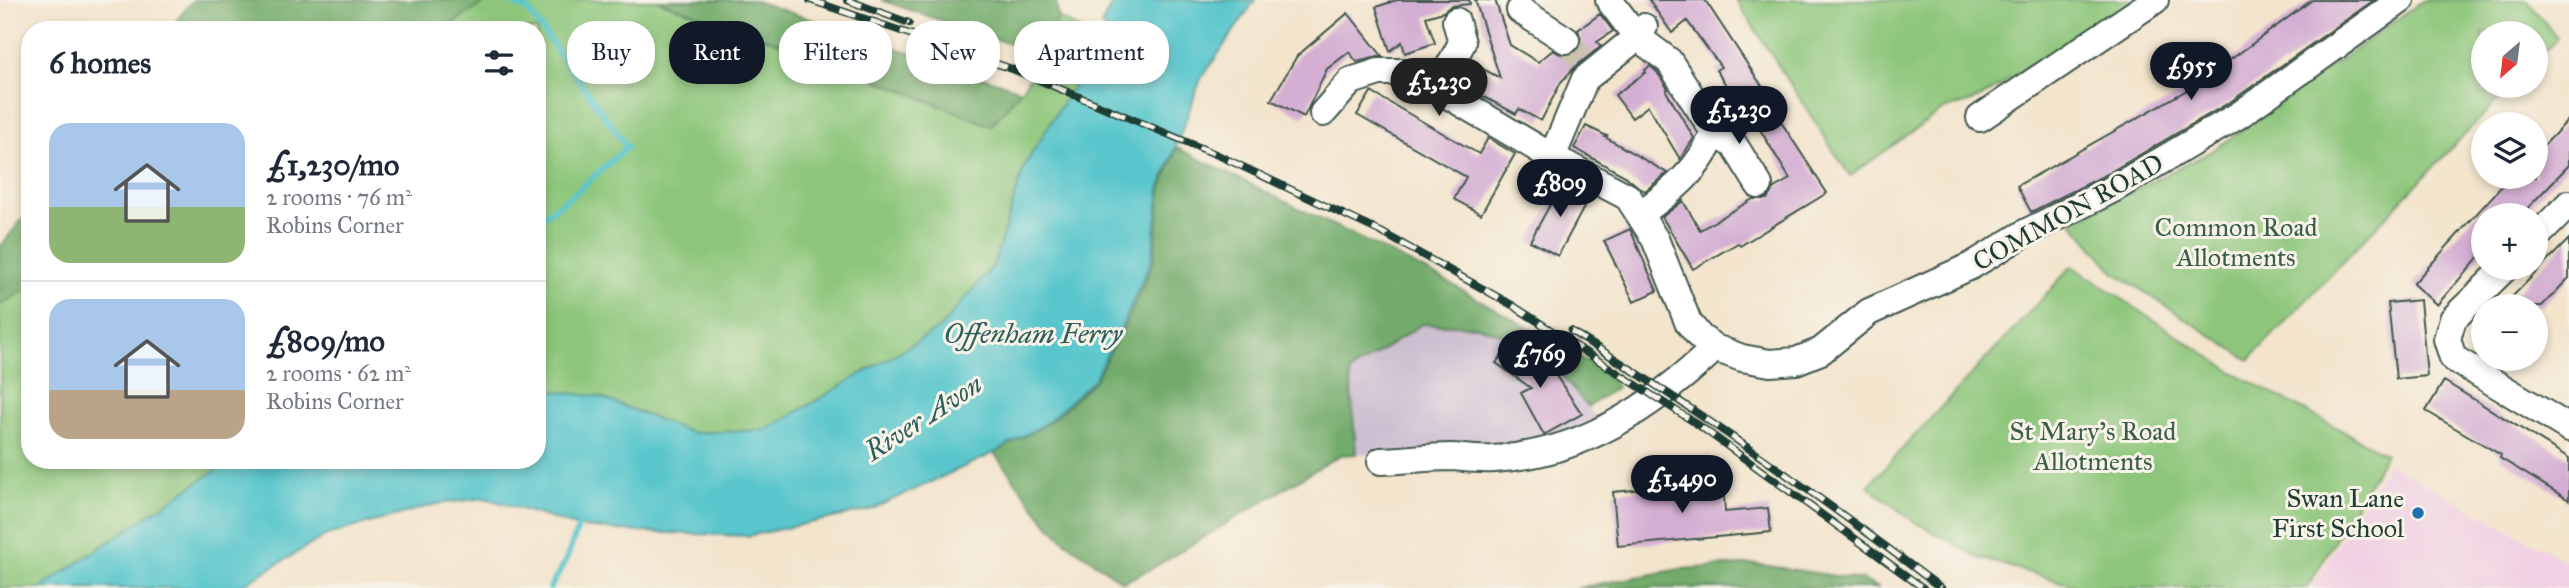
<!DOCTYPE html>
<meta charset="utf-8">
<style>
:root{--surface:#fff;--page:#f6f6f7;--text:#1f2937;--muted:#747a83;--line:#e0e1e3;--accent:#111827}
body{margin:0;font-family:"IM FELL Great Primer",serif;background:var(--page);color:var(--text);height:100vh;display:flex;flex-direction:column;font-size:26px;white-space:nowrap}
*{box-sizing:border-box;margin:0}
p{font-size:23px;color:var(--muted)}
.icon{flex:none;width:38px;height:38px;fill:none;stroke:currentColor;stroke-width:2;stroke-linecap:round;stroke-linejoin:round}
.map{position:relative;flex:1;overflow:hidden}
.sheet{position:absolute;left:21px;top:21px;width:525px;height:448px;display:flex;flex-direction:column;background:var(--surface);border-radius:28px;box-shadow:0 4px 10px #0003}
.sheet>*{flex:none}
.hud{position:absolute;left:567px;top:21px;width:665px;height:63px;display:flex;gap:14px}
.needle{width:46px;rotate:208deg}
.buttons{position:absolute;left:2471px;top:21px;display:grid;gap:14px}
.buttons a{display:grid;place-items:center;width:77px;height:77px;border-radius:50%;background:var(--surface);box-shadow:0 4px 10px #0003;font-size:35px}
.price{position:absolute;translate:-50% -60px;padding:0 16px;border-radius:24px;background:var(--accent);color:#fff;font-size:23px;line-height:46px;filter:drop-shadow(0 2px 4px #0008)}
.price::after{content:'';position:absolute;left:50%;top:42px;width:21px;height:16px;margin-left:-10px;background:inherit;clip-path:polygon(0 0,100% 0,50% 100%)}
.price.on{background:#222;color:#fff}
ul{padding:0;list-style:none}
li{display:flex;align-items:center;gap:21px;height:175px;padding:0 28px}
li+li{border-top:2px solid var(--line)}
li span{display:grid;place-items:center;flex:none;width:196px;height:140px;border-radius:21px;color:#555}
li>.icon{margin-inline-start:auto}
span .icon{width:84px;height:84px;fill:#fffc;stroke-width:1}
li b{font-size:30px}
h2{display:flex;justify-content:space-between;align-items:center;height:84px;padding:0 28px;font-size:30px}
.tag{padding:0 24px;border-radius:28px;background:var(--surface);box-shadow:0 4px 10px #0003;font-size:24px;line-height:63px}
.tag.on{background:var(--accent);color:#fff}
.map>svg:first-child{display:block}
</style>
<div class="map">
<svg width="2569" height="588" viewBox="0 0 2569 588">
<rect width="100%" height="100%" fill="#f7f3e8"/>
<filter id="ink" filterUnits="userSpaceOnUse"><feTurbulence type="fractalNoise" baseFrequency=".0143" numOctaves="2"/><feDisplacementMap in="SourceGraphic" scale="14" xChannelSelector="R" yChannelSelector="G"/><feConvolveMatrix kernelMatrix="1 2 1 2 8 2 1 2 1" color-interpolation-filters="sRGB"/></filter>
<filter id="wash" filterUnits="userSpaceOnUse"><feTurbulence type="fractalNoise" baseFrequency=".00686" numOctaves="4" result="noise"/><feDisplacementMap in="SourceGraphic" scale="28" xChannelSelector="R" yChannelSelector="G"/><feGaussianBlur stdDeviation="1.57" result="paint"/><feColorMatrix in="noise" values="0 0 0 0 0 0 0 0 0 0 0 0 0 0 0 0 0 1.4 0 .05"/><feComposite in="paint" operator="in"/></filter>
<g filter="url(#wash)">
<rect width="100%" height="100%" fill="#f3e4cc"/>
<!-- built -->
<path fill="#f1d0e3" d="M2388,463L2569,563V588H2311Z"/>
<!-- industrial -->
<path fill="#cebed1" d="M1422,324L1477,326L1513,338L1546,358L1596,418L1568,432L1520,446L1356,454L1350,372Z"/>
<!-- green -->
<path fill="#8dc67a" stroke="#568257" stroke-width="2" d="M485,0H656L814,55L1021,90L1045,56L1058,17L1101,41L1025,165L993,266L940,328L766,430L692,433L600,397L537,389V30H442L484,3Z
M1736,0H2140L1978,99L1941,111L1850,176Z
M2424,0H2527L2557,38L2536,60V33H2483V86H2511L2249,360L2115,273L2072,222L2212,151Z
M2072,266L2233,372L2386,454L2307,588H2082L1980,558L1910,519L1868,486Z
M30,287V460H231L40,588H0V305Z"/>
<!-- forest -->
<path fill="#72ab6a" stroke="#48744f" stroke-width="2" d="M193,0H485L484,3L442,30H169Z
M656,0H753L1021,90L991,126L814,55Z
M881,0H1056L1058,17L1045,56Z
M1177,148L1444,280L1608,373L1617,387L1588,407L1546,358L1513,338L1477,326L1422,324L1350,372L1356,454L1340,455L1151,569L1123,582L1066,542L1047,523L994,453L1050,422L1095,380L1126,323L1154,259L1161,190Z
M30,209V287L0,305V247Z
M1756,564L1862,580L1879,588H1577L1680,569Z"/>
<!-- water -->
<path fill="#58c6cc" stroke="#3c8280" stroke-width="2" d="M1114,0H1255L1201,79L1160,189L1152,258L1124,322L1094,379L1049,421L994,453L870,510L748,536L641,532L579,527L485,498L437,504L327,535L237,588H40L231,460H537V389L600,397L692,433L766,430L940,328L993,266L1025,165L1107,30L1101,25Z"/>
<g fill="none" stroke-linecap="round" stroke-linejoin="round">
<!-- stream -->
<path stroke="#58c6cc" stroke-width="6" d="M507,0L528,10L627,147L573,195L537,220
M550,588L566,560L581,520"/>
</g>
<g id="blocks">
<!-- building -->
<path fill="#d4afd3" d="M1397,0H1469L1470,4L1451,6L1443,12L1426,17L1435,43L1405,53L1402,42L1390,51L1376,7Z
M1475,0H1495L1510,45L1538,62L1553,50L1564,56L1574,54L1582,42L1578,30L1600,14L1613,31L1597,42L1601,46L1575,67L1561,82L1541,121L1519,109L1516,114L1458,83L1470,62L1500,78Z
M1649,0H1705L1777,109L1774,111L1827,193L1740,246L1738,243L1693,269L1662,217L1683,201L1700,230L1753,199H1767L1774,188L1790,179L1756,123L1753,125L1716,70L1721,67L1687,21L1672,33Z
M2312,0H2374L2230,102L2105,175L2031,212L2017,186L2217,73L2215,71Z
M1348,13L1382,56L1357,62L1349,52L1327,69L1304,117L1271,100L1297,56Z
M1650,66L1657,72L1668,89L1666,91L1694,138L1680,159L1648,106L1632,118L1615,95L1646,72L1645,70Z
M1371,92L1479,154L1488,138L1515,154L1481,214L1454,199L1466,177L1357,115Z
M2569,119V165L2521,215H2483V252L2437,305L2413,284L2510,177H2536V154Z
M1586,126L1607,136L1605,137L1667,173L1645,191L1641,189L1625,176L1574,148Z
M1563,181L1590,196L1558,256L1530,241Z
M1630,229L1657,291L1634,302L1604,241Z
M2569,239V278L2542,306H2503Z
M2420,300L2427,376L2396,379L2388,303Z
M1512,342L1554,373L1582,414L1544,435L1521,393L1531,388L1496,363Z
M2444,381L2569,458V500L2500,458L2501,455L2426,411Z
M1723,482L1725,512L1768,508L1771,532L1618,546L1613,492Z"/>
</g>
</g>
<g filter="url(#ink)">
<use href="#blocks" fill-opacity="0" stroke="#3f564b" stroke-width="2"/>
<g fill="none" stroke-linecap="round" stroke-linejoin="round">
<!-- minor-tunnel -->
<path stroke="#c9c3ae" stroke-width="26" stroke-dasharray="26 13" stroke-linecap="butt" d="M1566,40L1581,59"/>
<defs>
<path id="minor" d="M1609,0L1637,37L1669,61L1714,132C1701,169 1671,192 1640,214
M1520,10L1566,40
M1644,27L1637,37L1585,79L1552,157L1628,197L1655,239L1688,322L1700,337L1715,348L1742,358L1770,363L1796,361L1821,351L1869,312L1971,266L2025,233L2113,189L2239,115L2401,0
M1437,89L1462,43L1456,21
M1323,113L1351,81L1379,72H1404L1443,92L1552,157
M1980,118L2155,0
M1714,132L1734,145L1759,185
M2536,237L2569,204
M2505,268L2453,319L2447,339L2453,358L2569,428
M1381,461C1404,460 1428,457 1451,457C1465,458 1480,460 1494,459C1583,454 1652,407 1715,348"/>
</defs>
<!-- minor casing -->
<use href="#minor" stroke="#3f564b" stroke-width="30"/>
<!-- minor -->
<use href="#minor" stroke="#fff" stroke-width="26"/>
<defs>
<path id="rail" d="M810,0L1015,70L1220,156L1381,232L1512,305L1697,424L1923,588
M847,0L909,23
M1571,331C1699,411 1821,497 1941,588"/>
</defs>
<!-- rail casing -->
<use href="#rail" stroke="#1f3d34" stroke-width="8"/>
<!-- rail -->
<use href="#rail" stroke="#f7f3e8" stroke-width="5" stroke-dasharray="16" stroke-linecap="butt"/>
</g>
</g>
<!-- markers -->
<circle fill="#1f6fb2" stroke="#f7f3e8" stroke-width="2.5" cx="2418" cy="513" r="7"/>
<g text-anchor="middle" stroke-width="6" stroke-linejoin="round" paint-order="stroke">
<!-- street labels -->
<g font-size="26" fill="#1f3d34" stroke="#f7f3e8">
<text transform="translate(2068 212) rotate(-29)" y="9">COMMON ROAD</text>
</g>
<!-- park labels -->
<g font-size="26" fill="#3a5f46" stroke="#f7f3e8">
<text x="2236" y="236">Common Road<tspan x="2236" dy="30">Allotments</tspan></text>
<text x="2093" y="440">St Mary's Road<tspan x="2093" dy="30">Allotments</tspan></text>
</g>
<!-- poi labels -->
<g font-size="26" fill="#1f3d34" stroke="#f7f3e8" text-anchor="end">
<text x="2404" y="507">Swan Lane<tspan x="2404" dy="30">First School</tspan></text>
</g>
<!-- water labels -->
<g font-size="28" font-style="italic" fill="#2d5f5a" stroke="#f7f3e8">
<text x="1033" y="343">Offenham Ferry</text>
<text transform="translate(923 417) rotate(-33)" y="10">River Avon</text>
</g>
</g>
</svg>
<div class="buttons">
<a><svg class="needle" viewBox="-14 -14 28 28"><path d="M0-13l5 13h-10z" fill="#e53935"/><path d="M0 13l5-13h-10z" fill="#747a83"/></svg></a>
<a><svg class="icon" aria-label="layers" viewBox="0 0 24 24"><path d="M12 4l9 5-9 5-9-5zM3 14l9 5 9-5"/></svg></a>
<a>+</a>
<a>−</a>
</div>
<b class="price" style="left:2191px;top:102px">£955</b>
<b class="price on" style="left:1439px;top:118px">£1,230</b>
<b class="price" style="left:1739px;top:146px">£1,230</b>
<b class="price" style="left:1560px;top:219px">£809</b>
<b class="price" style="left:1540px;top:390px">£769</b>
<b class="price" style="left:1682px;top:515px">£1,490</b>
<div class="hud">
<a class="tag">Buy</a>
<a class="tag on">Rent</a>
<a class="tag">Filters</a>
<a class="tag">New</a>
<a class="tag">Apartment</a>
</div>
<section class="sheet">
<h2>6 homes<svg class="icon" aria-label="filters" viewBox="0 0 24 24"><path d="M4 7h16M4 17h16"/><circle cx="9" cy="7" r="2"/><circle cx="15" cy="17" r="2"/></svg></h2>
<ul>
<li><span style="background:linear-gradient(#a9c7e8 60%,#8fb573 0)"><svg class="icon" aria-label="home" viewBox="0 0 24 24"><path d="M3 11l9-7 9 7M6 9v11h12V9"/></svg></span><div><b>£1,230/mo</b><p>2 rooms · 76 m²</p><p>Robins Corner</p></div></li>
<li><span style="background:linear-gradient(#a9c7e8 65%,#b9a48a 0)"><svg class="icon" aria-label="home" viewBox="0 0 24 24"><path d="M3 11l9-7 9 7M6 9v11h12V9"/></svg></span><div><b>£809/mo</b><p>2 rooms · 62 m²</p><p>Robins Corner</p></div></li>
</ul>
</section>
</div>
